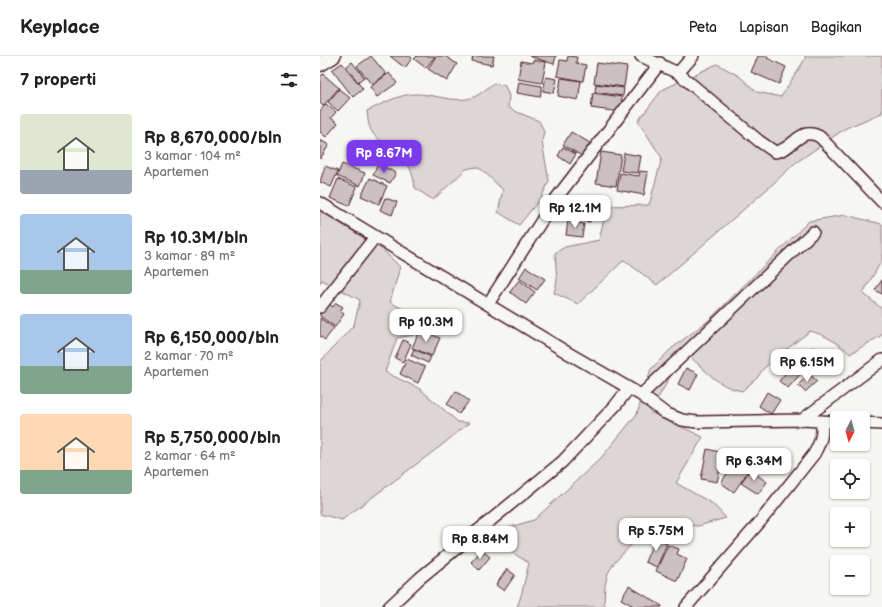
<!DOCTYPE html>
<html lang="id">
<meta charset="utf-8">
<style>
:root{--surface:#fff;--page:#f2f2f2;--text:#222;--muted:#767676;--line:#e0e0e0;--accent:#7c3aed}
body{margin:0;font-family:"Balsamiq Sans",sans-serif;background:var(--page);color:var(--text);height:100vh;display:flex;flex-direction:column;font-size:15px;white-space:nowrap}
*{box-sizing:border-box;margin:0}
p{font-size:13px;color:var(--muted)}
.icon{flex:none;width:22px;height:22px;fill:none;stroke:currentColor;stroke-width:2;stroke-linecap:round;stroke-linejoin:round}
.map{position:relative;flex:1;overflow:hidden}
.panel{display:flex;flex-direction:column;background:var(--surface);width:320px}
.panel>*{flex:none}
.needle{width:26px;rotate:186deg}
.tools{position:absolute;left:510px;top:355px;display:grid;gap:8px}
.tools a{display:grid;place-items:center;width:40px;height:40px;border-radius:4px;background:var(--surface);box-shadow:0 1px 3px #0004;font-size:20px}
.price{position:absolute;translate:-50% -34px;padding:0 9px;border-radius:8px;background:#fff;color:#222;font-size:13px;line-height:26px;filter:drop-shadow(0 1px 2px #0008)}
.price::after{content:'';position:absolute;left:50%;top:24px;width:12px;height:9px;margin-left:-6px;background:inherit;clip-path:polygon(0 0,100% 0,50% 100%)}
.price.active{background:var(--accent);color:#fff}
ul{padding:0;list-style:none}
li{display:flex;align-items:center;gap:12px;height:100px;padding:0 20px}
li span{display:grid;place-items:center;flex:none;width:112px;height:80px;border-radius:4px;color:#555}
li>.icon{margin-inline-start:auto}
span .icon{width:48px;height:48px;fill:#fffc;stroke-width:1}
li b{font-size:17px}
h2{display:flex;justify-content:space-between;align-items:center;height:48px;padding:0 20px;font-size:17px}
header{display:flex;align-items:center;gap:24px;box-sizing:border-box;height:56px;padding:0 20px;background:var(--surface);border-bottom:1px solid var(--line)}
header strong{font-size:19px}
nav{display:flex;gap:22px;margin-inline-start:auto;font-size:14px}
main{display:flex;flex:1;min-height:0}
.map>svg:first-child{display:block}
</style>
<header>
<strong>Keyplace</strong>
<nav><a>Peta</a><a>Lapisan</a><a>Bagikan</a></nav>
</header>
<main>
<section class="panel">
<h2>7 properti<svg class="icon" aria-label="filters" viewBox="0 0 24 24"><path d="M4 7h16M4 17h16"/><circle cx="9" cy="7" r="2"/><circle cx="15" cy="17" r="2"/></svg></h2>
<ul>
<li><span style="background:linear-gradient(#dfe7d0 70%,#9aa5b1 0)"><svg class="icon" aria-label="home" viewBox="0 0 24 24"><path d="M3 11l9-7 9 7M6 9v11h12V9"/></svg></span><div><b>Rp 8,670,000/bln</b><p>3 kamar · 104 m²</p><p>Apartemen</p></div></li>
<li><span style="background:linear-gradient(#a9c7e8 70%,#7fa58c 0)"><svg class="icon" aria-label="home" viewBox="0 0 24 24"><path d="M3 11l9-7 9 7M6 9v11h12V9"/></svg></span><div><b>Rp 10.3M/bln</b><p>3 kamar · 89 m²</p><p>Apartemen</p></div></li>
<li><span style="background:linear-gradient(#a9c7e8 65%,#7fa58c 0)"><svg class="icon" aria-label="home" viewBox="0 0 24 24"><path d="M3 11l9-7 9 7M6 9v11h12V9"/></svg></span><div><b>Rp 6,150,000/bln</b><p>2 kamar · 70 m²</p><p>Apartemen</p></div></li>
<li><span style="background:linear-gradient(#ffd9b3 70%,#7fa58c 0)"><svg class="icon" aria-label="home" viewBox="0 0 24 24"><path d="M3 11l9-7 9 7M6 9v11h12V9"/></svg></span><div><b>Rp 5,750,000/bln</b><p>2 kamar · 64 m²</p><p>Apartemen</p></div></li>
</ul>
</section>
<div class="map">
<svg width="562" height="551" viewBox="0 0 562 551">
<rect width="100%" height="100%" fill="#f6f6f2"/>
<filter id="ink" filterUnits="userSpaceOnUse"><feTurbulence type="fractalNoise" baseFrequency=".025" numOctaves="2"/><feDisplacementMap in="SourceGraphic" scale="8" xChannelSelector="R" yChannelSelector="G"/><feConvolveMatrix kernelMatrix="1 2 1 2 8 2 1 2 1" color-interpolation-filters="sRGB"/></filter>
<g filter="url(#ink)">
<!-- green -->
<path fill="#ddd6d5" stroke="#947a80" d="M485,0H562V57L526,72L474,108L454,127L337,229L304,204L258,248L234,237L237,225L235,197L245,191L279,184L287,150L329,149L342,102L318,65L342,34L397,8L419,20L437,36L461,41L485,3Z
M174,27L185,30L189,40L188,51L197,56L219,65L224,75L222,86L229,125L221,142L199,169L178,156L183,134L162,114L156,111L146,113L113,144L95,132C92,107 83,101 64,87C60,84 55,81 52,76C48,70 48,63 47,55C62,48 79,38 96,38C115,38 135,48 154,41C161,38 168,31 174,27Z
M0,155L63,194L80,211L70,246L102,264L94,279L77,282L65,316L100,333L138,366L149,367L122,389L22,464L0,458V306L34,269L40,244L2,224L0,227Z
M525,159L562,168V204L543,237L562,253V279L530,298C518,287 506,279 490,275L463,296L443,313L437,322L422,335C398,331 388,316 370,301L354,314L330,356L383,381L356,427L393,448L406,462L378,470L332,466L322,472L317,483L294,507L288,517L285,529L284,547L287,551H197L201,540L209,507L163,479L214,464L281,402L317,358L331,313L351,293L389,264L489,165Z"/>
<!-- building -->
<path fill="#ccc1c0" stroke="#4a1f2b" d="M51,0L66,18L52,29L37,10Z
M70,0H89L92,2L85,12Z
M97,0H115L106,12L94,3Z
M116,0H125L137,8L127,25L108,13Z
M153,0H174L172,9L152,5Z
M209,0H236L234,8Z
M248,0L257,1L256,7L266,9L263,25L237,20L240,4L247,5Z
M438,0H448L447,2L466,11L459,28L431,16Z
M213,4L226,6L222,27L198,23L201,5L212,7Z
M32,6L44,21L38,26L26,11Z
M22,7L43,33L33,41L12,14Z
M277,7L307,11L304,31L274,27Z
M69,17L77,27L57,41L50,31Z
M3,18L19,32L3,50L0,47V21Z
M226,21L237,23L234,37L223,35Z
M241,22L261,25L258,44L238,40Z
M199,26L222,30L220,41L197,37Z
M276,28L304,32L303,40L275,36Z
M19,33L30,42L18,55L8,46Z
M273,37L302,41L300,56L271,52Z
M6,48L16,56L11,62L18,67L6,81L0,76V55Z
M251,76L270,87L262,100L243,89Z
M0,84L9,89L0,103Z
M243,91L256,98L250,108L238,100Z
M281,96L301,99L296,130L276,127Z
M304,97L321,100L318,117L301,115Z
M22,108L45,117L40,130L17,120Z
M58,108L76,117L70,127L53,119Z
M5,110L18,115L11,131L0,126Z
M320,115L328,116L324,139L297,134L300,117L319,120Z
M50,122L67,130L59,148L41,140Z
M18,123L37,131L29,150L10,142Z
M65,142L77,146L72,159L60,154Z
M243,145L254,147L251,162L240,161Z
M254,146L273,149L270,166L252,163Z
M248,165L264,168L262,181L246,179Z
M206,211L225,223L217,234L199,222Z
M199,224L215,236L206,248L190,236Z
M562,224V238L555,234Z
M8,247L13,251L16,247L23,251L20,255L24,258L15,271L0,260V258Z
M0,262L14,272L5,284L0,280Z
M100,274L120,282L112,300L92,292Z
M83,284L91,288L83,306L75,302Z
M493,291L500,298L486,313L479,306Z
M94,293L111,301L108,307L91,299Z
M87,303L105,311L98,327L80,318Z
M475,306L484,314L468,332L459,325Z
M366,312L378,318L370,334L358,328Z
M489,318L497,325L485,336L478,329Z
M136,335L149,345L139,358L127,348Z
M447,336L460,344L451,358L439,350Z
M387,393L404,397L397,426L381,423Z
M417,402L431,411L414,436L401,427Z
M430,414L447,426L438,438L421,427Z
M335,482L347,487L337,511L325,506Z
M348,489L359,493L357,498L367,503L357,525L336,515Z
M162,494L170,501L159,514L151,506Z
M187,513L195,519L184,535L176,529Z
M309,530L342,550V551H315L301,543Z"/>
<g fill="none" stroke-linecap="round" stroke-linejoin="round">
<defs>
<path id="minor" d="M321,0L358,17L439,85L455,96C474,94 479,69 500,81L562,146
M358,17L373,0
M0,147L248,297L321,339L345,357L362,364L377,366L482,364L517,366
M168,248L235,144L340,7
M0,251L55,181
M321,339L493,176
M482,364L562,304
M543,367L562,368
M69,551L100,522L242,406L295,350L309,332
M366,551L439,467L494,398C500,387 504,378 501,365"/>
<path id="tertiary" d="M0,8L13,0"/>
</defs>
<!-- minor casing -->
<use href="#minor" stroke="#4a1f2b" stroke-width="14"/>
<!-- tertiary casing -->
<use href="#tertiary" stroke="#4a1f2b" stroke-width="17"/>
<!-- minor -->
<use href="#minor" stroke="#f6f6f2" stroke-width="11"/>
<!-- tertiary -->
<use href="#tertiary" stroke="#f6f6f2" stroke-width="14"/>
</g>
</g>
</svg>
<div class="tools">
<a><svg class="needle" viewBox="-14 -14 28 28"><path d="M0-13l5 13h-10z" fill="#e53935"/><path d="M0 13l5-13h-10z" fill="#767676"/></svg></a>
<a><svg class="icon" aria-label="locate" viewBox="0 0 24 24"><circle cx="12" cy="12" r="6"/><path d="M12 2v4M12 18v4M2 12h4M18 12h4"/></svg></a>
<a>+</a>
<a>−</a>
</div>
<b class="price active" style="left:64px;top:118px">Rp 8.67M</b>
<b class="price" style="left:255px;top:173px">Rp 12.1M</b>
<b class="price" style="left:106px;top:287px">Rp 10.3M</b>
<b class="price" style="left:487px;top:327px">Rp 6.15M</b>
<b class="price" style="left:434px;top:426px">Rp 6.34M</b>
<b class="price" style="left:336px;top:496px">Rp 5.75M</b>
<b class="price" style="left:160px;top:504px">Rp 8.84M</b>
</div>
</main>
